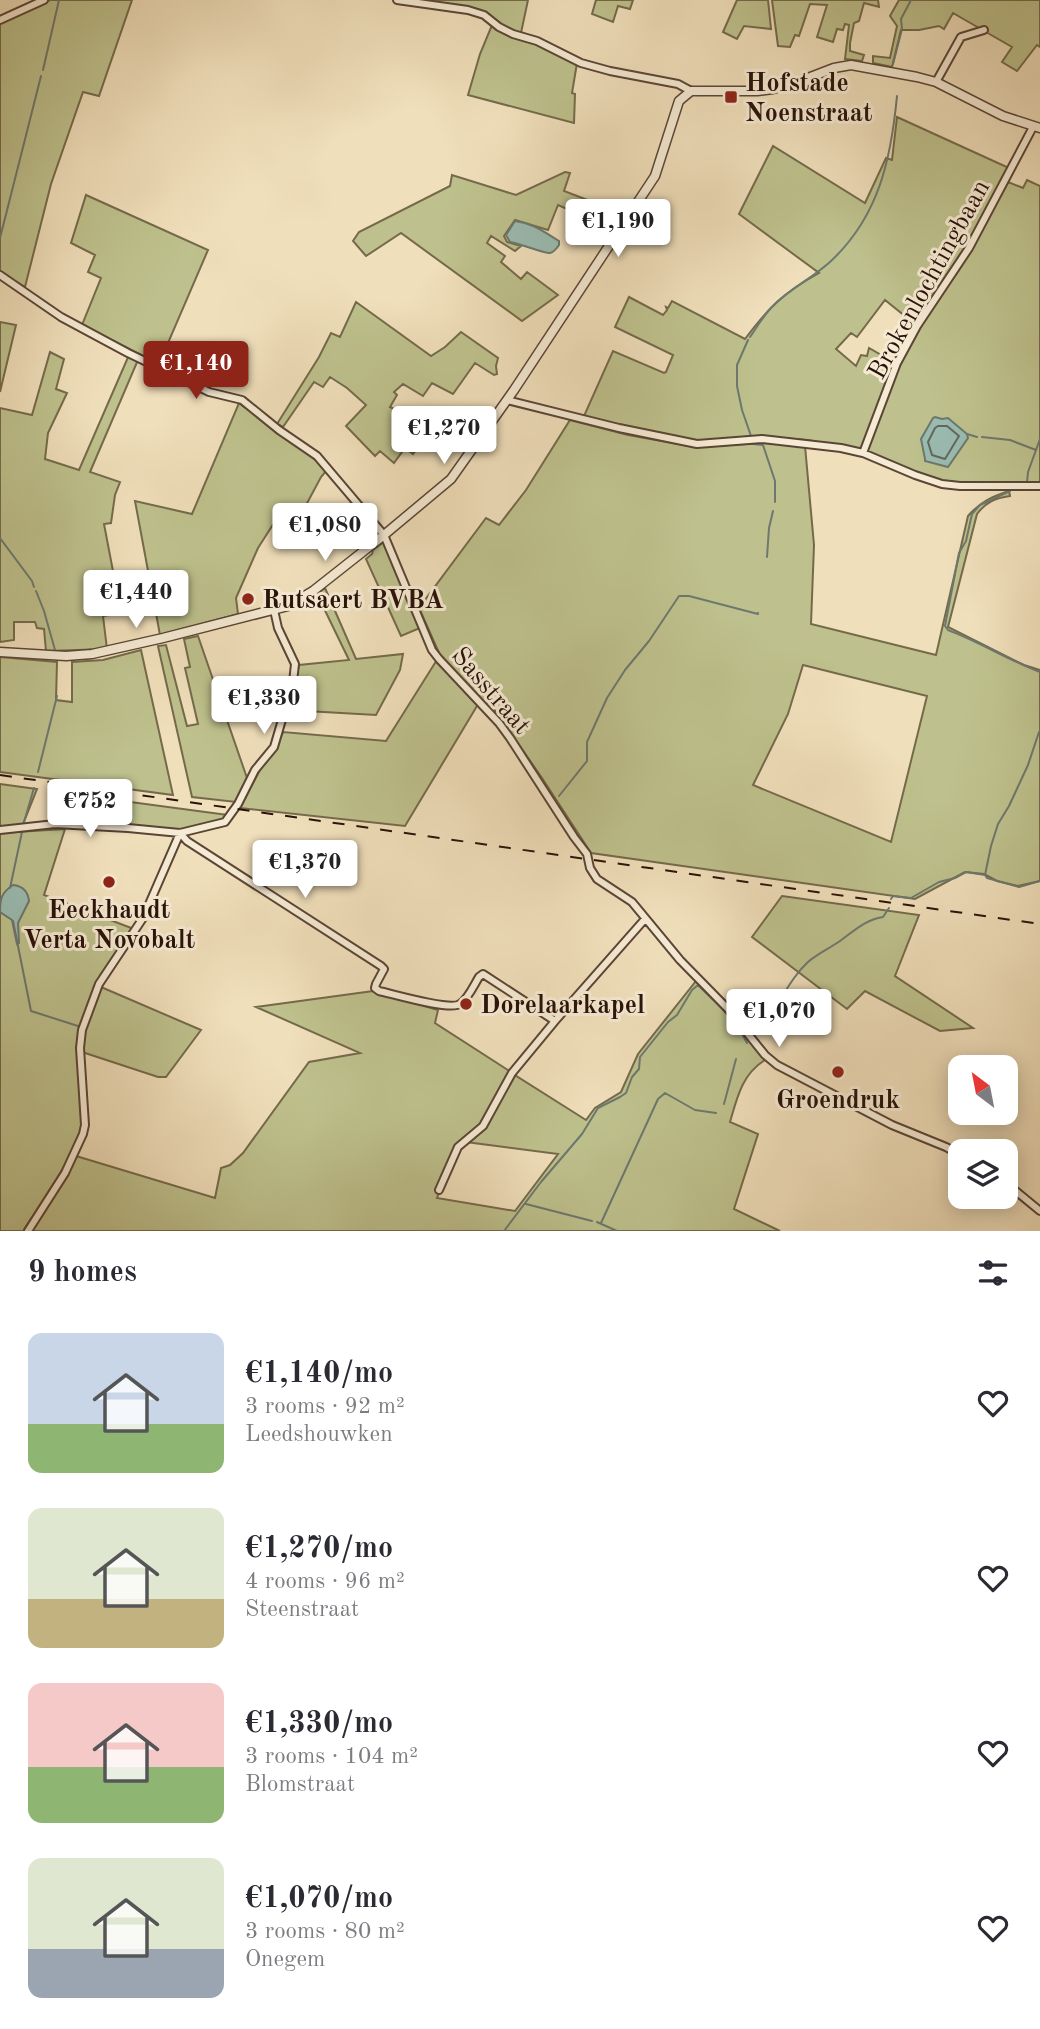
<!DOCTYPE html>
<meta charset="utf-8">
<style>
:root{--surface:#fff;--page:#f7f7f7;--text:#2b2b33;--muted:#7c7c81;--accent:#8f2418}
body{margin:0;font-family:"Old Standard TT",serif;background:var(--page);color:var(--text);height:100vh;display:flex;flex-direction:column;font-size:26px;white-space:nowrap}
*{box-sizing:border-box;margin:0}
p{font-size:23px;color:var(--muted)}
.icon{flex:none;width:38px;height:38px;fill:none;stroke:currentColor;stroke-width:2;stroke-linecap:round;stroke-linejoin:round}
.map{position:relative;height:1231px;overflow:hidden}
.side{display:flex;flex-direction:column;background:var(--surface);flex:1}
.side>*{flex:none}
.needle{width:46px;rotate:328deg}
.controls{position:absolute;left:948px;top:1055px;display:grid;gap:14px}
.controls a{display:grid;place-items:center;width:70px;height:70px;border-radius:14px;background:var(--surface);box-shadow:0 4px 18px #0003;font-size:35px}
.price{position:absolute;translate:-50% -60px;padding:0 16px;border-radius:7px;background:#fff;color:#222;font-size:23px;line-height:46px;filter:drop-shadow(0 2px 4px #0008)}
.price::after{content:'';position:absolute;left:50%;top:42px;width:21px;height:16px;margin-left:-10px;background:inherit;clip-path:polygon(0 0,100% 0,50% 100%)}
.price.active{background:var(--accent);color:#fff}
ul{padding:0;list-style:none}
li{display:flex;align-items:center;gap:21px;height:175px;padding:0 28px}
li span{display:grid;place-items:center;flex:none;width:196px;height:140px;border-radius:14px;color:#555}
li>.icon{margin-inline-start:auto}
span .icon{width:84px;height:84px;fill:#fffc;stroke-width:1}
li b{font-size:30px}
h2{display:flex;justify-content:space-between;align-items:center;height:84px;padding:0 28px;font-size:30px}
.map>svg:first-child{display:block}
</style>
<div class="map">
<svg width="1040" height="1231" viewBox="0 0 1040 1231">
<rect width="100%" height="100%" fill="#f0dfbb"/>
<filter id="stains"><feTurbulence type="fractalNoise" baseFrequency=".00286" numOctaves="4"/><feColorMatrix values="0 0 0 0 .2 0 0 0 0 .09 0 0 0 0 .02 0 0 0 .5 -.17"/></filter>
<radialGradient id="worn" r=".72"><stop offset=".6" stop-color="#630" stop-opacity="0"/><stop offset="1" stop-color="#630" stop-opacity=".3"/></radialGradient>
<!-- green -->
<path fill="#bec18d" stroke="#746a4b" stroke-width="2" fill-rule="evenodd" d="M50,0H132L99,96L83,92L51,184L25,287L0,272V21Z
M406,0H528L521,33L510,30L480,10L469,7Z
M596,0H633L630,9L618,6L613,22L592,14Z
M737,0H768L771,29L744,26L737,39L723,32Z
M772,0H878L879,7L864,3L859,21L854,23L850,43V51L864,55L862,61L845,59L849,25L845,24L843,30L837,29L833,42L817,37L827,5L810,4L799,36L795,35L790,47L778,46Z
M899,0H1040V47L1037,45L1017,71L1002,62L1012,47L953,13L944,29L939,26L919,30H901L892,67L873,63V56L890,58L897,26L890,16Z
M492,25L509,35L541,46L577,63L572,93L575,94L574,123L468,95L480,54Z
M897,117L1009,168L967,249L916,325L885,300L857,337L851,333L836,349L856,366L861,355L867,356L869,348L895,363L861,450L807,440L754,436L702,441L671,437L584,416L613,351L664,373L666,372L673,355L615,327L629,297L663,315L667,310L666,307L668,308L672,301L745,339C769,307 783,293 819,273L739,214L773,146L865,203L886,158L892,160Z
M565,172L570,173L564,191L590,201L620,220L611,231L586,217L558,205L548,230L515,220L504,236L507,242L521,246L515,251L491,236L487,243L505,256L501,262L521,279L527,272L558,295L522,321L401,233L366,256L353,241L359,232L450,186L452,175L516,195Z
M1027,180L1040,186V483L990,484L940,481L868,453L866,451L897,367L921,326L957,272L1008,182L1023,188Z
M86,195L208,250L159,364L82,325L101,278L88,272L95,255L71,243Z
M356,302L431,356L445,347L461,332L498,358L496,366L497,374L494,375L475,363L453,394L432,383L423,396L403,384L394,392L397,395L390,407L431,427L413,454L405,448L394,463L380,451L375,456L346,426L366,405L347,388L330,377L323,387L314,382L283,427L277,424L319,357L331,333L340,337Z
M0,322L16,325L0,392Z
M50,352L64,359L56,389L67,393L48,433L45,459L79,470L129,355L138,360L90,472L120,482L115,495L111,523L104,524L121,613L103,616L107,649L46,651L44,629L37,628L35,622H14V640L0,642V408L32,415Z
M239,403C268,425 300,445 327,470L321,477L297,522L281,512L258,548L236,598L238,614L160,635L135,501L192,514Z
M570,420L628,435L695,447L765,443L805,446L814,545L811,624L936,655L968,516C980,502 991,497 1009,491L1010,496C995,498 986,502 977,514L948,627L1024,665L1040,670V881L1018,886L997,881L984,874L965,872L915,899L591,853L542,778L492,706H477L405,826L240,808L262,766L275,751L283,732L386,741L440,655L419,608L486,518L499,525L526,490ZM803,665L927,696L891,842L753,785L788,714Z
M384,542L420,628L401,636L366,559L372,554L373,550Z
M325,588L356,659L403,654L400,670L376,715L289,710L299,665L349,660L317,594Z
M198,636L247,778L236,802L192,797L158,646L166,645L187,726L198,724L185,668L190,667L184,639Z
M141,650L173,795L0,772V657L57,662L56,700L72,702V662L103,660Z
M0,784L37,789L23,824L0,827Z
M78,795L228,815L225,819L185,831L77,823L78,817H75Z
M65,829L44,895L134,929L101,974L78,1033L77,1048L82,1127C77,1153 39,1206 23,1231H0V833Z
M782,896L919,915L895,976L973,1028L940,1031L865,991L847,1009L752,937Z
M696,981L735,1022L765,1060C742,1074 737,1098 730,1122L758,1134L734,1209L780,1231H32L60,1186L76,1156L215,1198L221,1168L230,1165L243,1153L309,1062L360,1053L256,1007L373,991L438,1010L435,1023L511,1072L481,1124L457,1146L437,1198L515,1211L558,1154L466,1142L476,1134L513,1074L586,1120L595,1108L621,1092L638,1054Z
M101,987L201,1030L166,1077H158L82,1052L85,1028Z"/>
<!-- water -->
<path fill="#9abcb2" stroke="#6d786e" stroke-width="2" d="M515,221C533,223 544,232 559,241V245C557,248 554,252 550,253C546,254 518,243 510,242L506,235Z
M935,417L942,419L948,418L967,434L968,438L948,467L925,461V459L921,439L933,418Z
M13,885C23,886 28,892 29,901L18,923L19,943L17,944L12,920L0,912C0,899 1,893 13,885Z"/>
<g fill="none" stroke-linecap="round" stroke-linejoin="round">
<!-- shore -->
<path stroke="#62675e" stroke-width="2" d="M938,426H947L959,436L945,459L932,455L928,442L935,428Z"/>
<!-- stream -->
<path stroke="#6d786e" stroke-width="2" d="M893,64L902,29L901,19L911,0
M43,70L59,0
M0,238L41,76
M750,337C757,327 764,315 772,307C790,288 813,278 831,261C879,216 891,159 897,96
M748,340L737,365V386L742,410L751,436
M967,434L977,437
M982,437L1010,440L1036,450
M752,441L753,444L763,445L775,481V502
M1027,482L1028,472L1040,439
M1010,491L980,505L972,514L966,541L959,553L945,626L948,630C980,642 1008,660 1040,672
M0,538L32,581L34,587
M767,557L769,528L773,511
M36,591L44,611L55,650
M38,772L57,696
M559,796L587,761V742L607,698L625,670L649,641L679,596H689L758,614V613
M24,822L34,788
M985,875L987,878L1019,887L1040,881
M10,888L22,832
M891,899L893,896L911,898L939,882L955,878L966,872L985,875L991,846L998,824L1009,806L1028,765L1039,732
M13,921L31,1011L78,1026
M737,1025L747,1043
M755,1033C777,1013 786,982 808,962C817,954 830,948 840,941C855,930 865,920 883,917L889,908
M724,1104L736,1059
M526,1204L592,1221
M597,1222L617,1231
M601,1223L658,1099L665,1093L695,1110L716,1113
M504,1231L541,1182L582,1134L598,1108L620,1097L626,1093L632,1077L639,1069L640,1057L668,1022L677,1015L692,990L698,985L701,988L727,1013"/>
<defs>
<path id="minor" d="M397,0L468,10L484,15L499,27L513,34L537,41L581,63L610,71L678,84L691,91
M0,20L44,0
M936,82L961,37L984,30
M0,275L61,317L128,353L209,392L242,400L279,430L317,456L384,535L432,650L439,659L499,723L510,738L574,837L587,854L590,868L597,879L632,902L680,960L728,1009L765,1055L777,1065L892,1125L946,1147L961,1155
M507,400L619,428L697,444L762,439L841,448L863,453L915,475L942,484L960,486H1040
M863,453L897,363L917,326L969,248L1033,127
M0,830L55,824L128,828L180,833L225,822L238,804L255,770L274,747L293,682L295,664L278,628L274,610
M180,833L187,841L381,966L384,969L376,984L375,988L379,991C393,994 450,1011 460,1004C468,999 474,985 479,977L483,974L555,1021
M1006,1183L1040,1211
M439,1190L458,1147L483,1126L512,1073L555,1021L645,919
M28,1231L65,1173L83,1134L85,1125L80,1048L82,1030L99,984L143,918L180,833"/>
<path id="tertiary" d="M0,652L66,656L92,654L163,638L288,606L313,591L384,535L451,479L514,390L655,176L679,101L691,91H757L773,89L795,83L834,68L851,65L917,77L936,82L1003,116L1040,128"/>
</defs>
<!-- minor casing -->
<use href="#minor" stroke="#5b4536" stroke-width="10"/>
<!-- tertiary casing -->
<use href="#tertiary" stroke="#5b4536" stroke-width="11"/>
<!-- minor -->
<use href="#minor" stroke="#f5ead3" stroke-width="6"/>
<!-- tertiary -->
<use href="#tertiary" stroke="#f5ead3" stroke-width="8"/>
<!-- rail -->
<path stroke="#291209" stroke-width="2" stroke-dasharray="12 12" stroke-linecap="butt" d="M0,775L1040,924"/>
</g>
<!-- markers -->
<g fill="#8f2418" stroke="#f5ead3" stroke-width="2.5">
<rect x="724" y="90" width="14" height="14" rx="3.5"/>
<circle cx="248" cy="599" r="7"/>
<circle cx="109" cy="882" r="7"/>
<circle cx="466" cy="1004" r="7"/>
<circle cx="838" cy="1072" r="7"/>
</g>
<g text-anchor="middle" stroke-width="6" stroke-linejoin="round" paint-order="stroke">
<!-- poi labels -->
<g font-size="26" font-weight="bold" fill="#291209" stroke="#f5ead3" text-anchor="start">
<text x="745" y="91">Hofstade<tspan x="745" dy="30">Noenstraat</tspan></text>
<text x="262" y="608">Rutsaert BVBA</text>
<text x="109" y="918" text-anchor="middle">Eeckhaudt<tspan x="109" dy="30">Verta Novobalt</tspan></text>
<text x="480" y="1013">Dorelaarkapel</text>
<text x="838" y="1108" text-anchor="middle">Groendruk</text>
</g>
<!-- street labels -->
<g font-size="26" fill="#291209" stroke="#f5ead3">
<text transform="translate(928 279) rotate(-61)" y="9">Brokenlochtingbaan</text>
<text transform="translate(492 690) rotate(49)" y="9">Sasstraat</text>
</g>
</g>
<rect width="100%" height="100%" filter="url(#stains)"/>
<rect width="100%" height="100%" fill="url(#worn)"/>
</svg>
<div class="controls">
<a><svg class="needle" viewBox="-14 -14 28 28"><path d="M0-13l5 13h-10z" fill="#e53935"/><path d="M0 13l5-13h-10z" fill="#7c7c81"/></svg></a>
<a><svg class="icon" aria-label="layers" viewBox="0 0 24 24"><path d="M12 4l9 5-9 5-9-5zM3 14l9 5 9-5"/></svg></a>
</div>
<b class="price" style="left:618px;top:259px">€1,190</b>
<b class="price active" style="left:196px;top:401px">€1,140</b>
<b class="price" style="left:444px;top:466px">€1,270</b>
<b class="price" style="left:325px;top:563px">€1,080</b>
<b class="price" style="left:136px;top:630px">€1,440</b>
<b class="price" style="left:264px;top:736px">€1,330</b>
<b class="price" style="left:90px;top:839px">€752</b>
<b class="price" style="left:305px;top:900px">€1,370</b>
<b class="price" style="left:779px;top:1049px">€1,070</b>
</div>
<section class="side">
<h2>9 homes<svg class="icon" aria-label="filters" viewBox="0 0 24 24"><path d="M4 7h16M4 17h16"/><circle cx="9" cy="7" r="2"/><circle cx="15" cy="17" r="2"/></svg></h2>
<ul>
<li><span style="background:linear-gradient(#c9d6e8 65%,#8fb573 0)"><svg class="icon" aria-label="home" viewBox="0 0 24 24"><path d="M3 11l9-7 9 7M6 9v11h12V9"/></svg></span><div><b>€1,140/mo</b><p>3 rooms · 92 m²</p><p>Leedshouwken</p></div><svg class="icon" aria-label="heart" viewBox="0 0 24 24"><path d="M12 20l-8-8c-3-5 5-10 8-4 3-6 11-1 8 4z"/></svg></li>
<li><span style="background:linear-gradient(#dfe7d0 65%,#c2b280 0)"><svg class="icon" aria-label="home" viewBox="0 0 24 24"><path d="M3 11l9-7 9 7M6 9v11h12V9"/></svg></span><div><b>€1,270/mo</b><p>4 rooms · 96 m²</p><p>Steenstraat</p></div><svg class="icon" aria-label="heart" viewBox="0 0 24 24"><path d="M12 20l-8-8c-3-5 5-10 8-4 3-6 11-1 8 4z"/></svg></li>
<li><span style="background:linear-gradient(#f6c9c9 60%,#8fb573 0)"><svg class="icon" aria-label="home" viewBox="0 0 24 24"><path d="M3 11l9-7 9 7M6 9v11h12V9"/></svg></span><div><b>€1,330/mo</b><p>3 rooms · 104 m²</p><p>Blomstraat</p></div><svg class="icon" aria-label="heart" viewBox="0 0 24 24"><path d="M12 20l-8-8c-3-5 5-10 8-4 3-6 11-1 8 4z"/></svg></li>
<li><span style="background:linear-gradient(#dfe7d0 65%,#9aa5b1 0)"><svg class="icon" aria-label="home" viewBox="0 0 24 24"><path d="M3 11l9-7 9 7M6 9v11h12V9"/></svg></span><div><b>€1,070/mo</b><p>3 rooms · 80 m²</p><p>Onegem</p></div><svg class="icon" aria-label="heart" viewBox="0 0 24 24"><path d="M12 20l-8-8c-3-5 5-10 8-4 3-6 11-1 8 4z"/></svg></li>
</ul>
</section>
